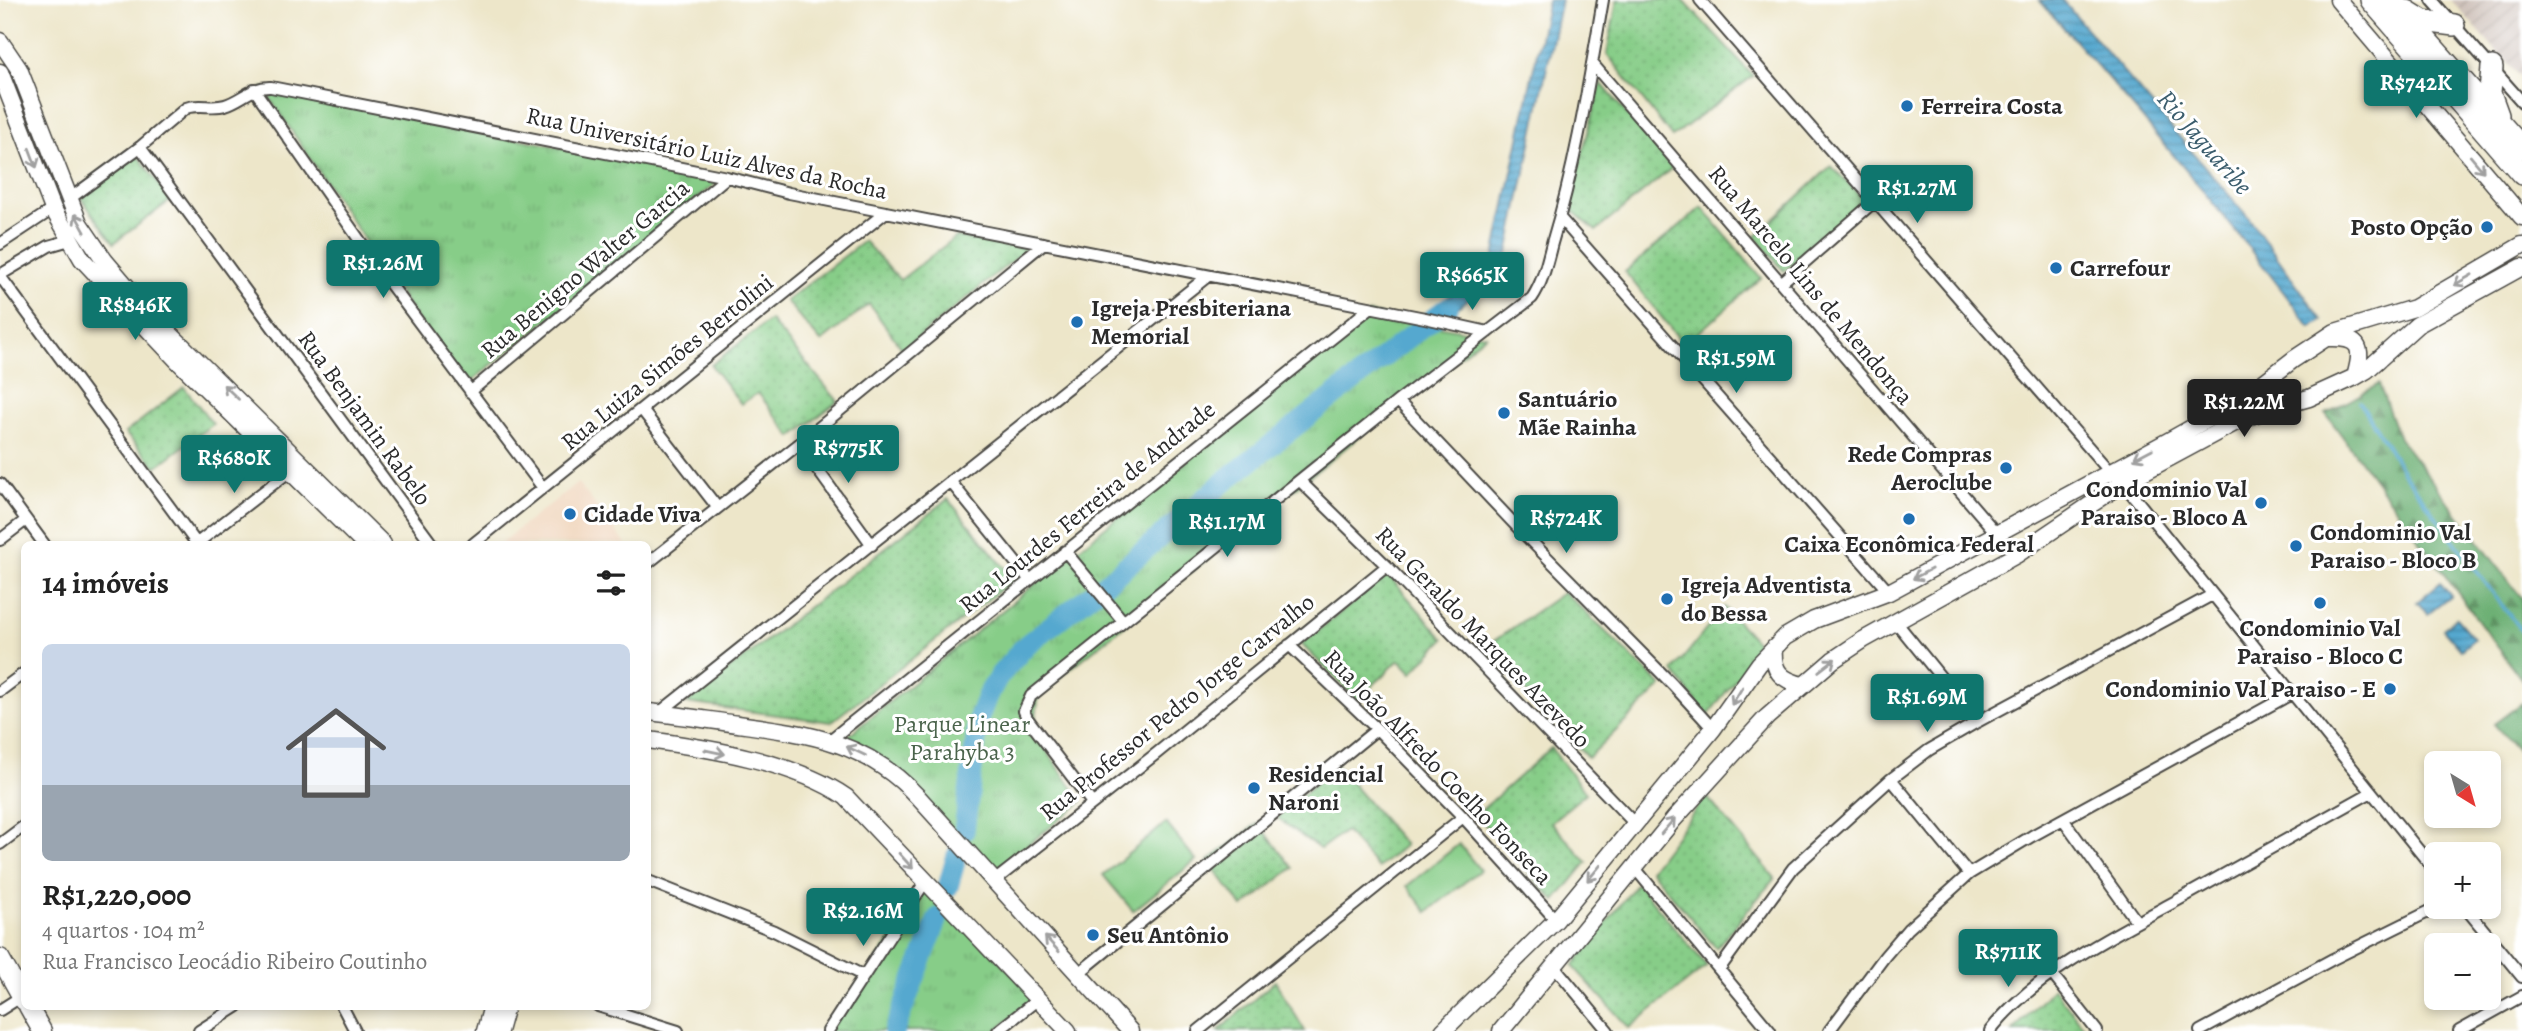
<!DOCTYPE html>
<html lang="pt">
<meta charset="utf-8">
<style>
:root{--surface:#fff;--page:#f6f6f6;--text:#222;--muted:#767676;--line:#e0e0e0;--accent:#0f766e}
body{margin:0;font-family:Alegreya,serif;background:var(--page);color:var(--text);height:100vh;display:flex;flex-direction:column;font-size:26px;white-space:nowrap}
*{box-sizing:border-box;margin:0}
p{font-size:23px;color:var(--muted)}
.icon{flex:none;width:38px;height:38px;fill:none;stroke:currentColor;stroke-width:2;stroke-linecap:round;stroke-linejoin:round}
.map{position:relative;flex:1;overflow:hidden}
.sheet{position:absolute;left:21px;top:541px;width:630px;height:469px;display:flex;flex-direction:column;background:var(--surface);border-radius:10px;box-shadow:0 4px 10px #0003}
.sheet>*{flex:none}
.needle{width:46px;rotate:143deg}
.buttons{position:absolute;left:2424px;top:751px;display:grid;gap:14px}
.buttons a{display:grid;place-items:center;width:77px;height:77px;border-radius:10px;background:var(--surface);box-shadow:0 4px 10px #0003;font-size:35px}
.price{position:absolute;translate:-50% -60px;padding:0 16px;border-radius:7px;background:var(--accent);color:#fff;font-size:23px;line-height:46px;filter:drop-shadow(0 2px 4px #0008)}
.price::after{content:'';position:absolute;left:50%;top:42px;width:21px;height:16px;margin-left:-10px;background:inherit;clip-path:polygon(0 0,100% 0,50% 100%)}
.price.current{background:#222;color:#fff}
ul{padding:0;list-style:none}
li{display:grid;align-content:center;gap:14px;height:371px;padding:0 21px}
li+li{border-top:2px solid var(--line)}
li span{display:grid;place-items:center;height:217px;border-radius:10px;color:#555}
li>.icon{margin-inline-start:auto}
span .icon{width:126px;height:126px;fill:#fffc;stroke-width:1}
li b{font-size:30px}
h2{display:flex;justify-content:space-between;align-items:center;height:84px;padding:0 21px;font-size:30px}
.map>svg:first-child{display:block}
</style>
<div class="map">
<svg width="2522" height="1031" viewBox="0 0 2522 1031">
<defs>
<pattern id="industrial-furrows" width="10" height="10" patternUnits="userSpaceOnUse" patternTransform="scale(1.75)"><rect width="10" height="10" fill="#cec1b9"/><path d="M-1 1l2-2M0 10L10 0M9 11l2-2" fill="none" stroke="#b1a69f"/></pattern>
<pattern id="grass-dots" width="8" height="8" patternUnits="userSpaceOnUse" patternTransform="scale(1.75)"><rect width="8" height="8" fill="#87cd88"/><path d="M2 2h.1M6 6h.1" fill="none" stroke="#75b076" stroke-width="1.8" stroke-linecap="round"/></pattern>
<pattern id="forest-firs" width="22" height="20" patternUnits="userSpaceOnUse" patternTransform="scale(1.75)"><rect width="22" height="20" fill="#6db074"/><path d="M5 1l3.5 6h-7zM16 11l3.5 6h-7z" fill="#5a8f5f"/></pattern>
<pattern id="park-tufts" width="24" height="20" patternUnits="userSpaceOnUse" patternTransform="scale(1.75)"><rect width="24" height="20" fill="#87cd88"/><path d="M3 7l-1-3M5 7V3M7 7l1-3M15 17l-1-3M17 17v-4M19 17l1-3" fill="none" stroke="#75b076"/></pattern>
<pattern id="water-rules" width="6" height="5" patternUnits="userSpaceOnUse" patternTransform="scale(1.75)"><rect width="6" height="5" fill="#54a8cf"/><path d="M0 2.5h6" fill="none" stroke="#4689a8"/></pattern>
</defs>
<rect width="100%" height="100%" fill="#fff"/>
<filter id="ink" filterUnits="userSpaceOnUse"><feTurbulence type="fractalNoise" baseFrequency=".0143" numOctaves="2"/><feDisplacementMap in="SourceGraphic" scale="14" xChannelSelector="R" yChannelSelector="G"/><feConvolveMatrix kernelMatrix="1 2 1 2 8 2 1 2 1" color-interpolation-filters="sRGB"/></filter>
<filter id="wash" filterUnits="userSpaceOnUse"><feTurbulence type="fractalNoise" baseFrequency=".00686" numOctaves="4" result="noise"/><feDisplacementMap in="SourceGraphic" scale="28" xChannelSelector="R" yChannelSelector="G"/><feGaussianBlur stdDeviation="1.57" result="paint"/><feColorMatrix in="noise" values="0 0 0 0 0 0 0 0 0 0 0 0 0 0 0 0 0 1.4 0 .05"/><feComposite in="paint" operator="in"/></filter>
<g filter="url(#wash)">
<rect width="100%" height="100%" fill="#ede6c9"/>
<!-- built -->
<path fill="#f0d5bc" d="M578,483L626,544H499Z"/>
<!-- industrial -->
<path fill="url(#industrial-furrows)" d="M2451,0H2522V79Z"/>
<!-- grass -->
<path fill="url(#grass-dots)" stroke="#597c5a" stroke-width="2" d="M1617,0H1683L1753,76L1672,137L1607,54Z
M1601,83L1672,168L1596,231L1568,207Z
M137,155L171,200L114,243L81,198Z
M1831,166L1866,201L1784,271L1755,237Z
M1702,207L1761,278L1684,345L1625,272Z
M956,237L1028,248L903,350L869,304L821,342L786,301L864,241L900,280Z
M770,320L838,401L792,437L758,393L741,404L711,365Z
M184,387L213,424L156,467L125,433Z
M948,499L1014,579L831,722L686,703Z
M1388,575L1444,639L1412,673L1399,660L1358,700L1301,644Z
M1564,592L1662,686L1588,758L1484,648Z
M1724,607L1761,647L1707,716L1673,671Z
M1551,748L1586,793L1551,822L1587,862L1555,901L1476,815Z
M1336,765L1405,845L1378,868L1345,831L1320,849L1277,818Z
M1706,796L1775,878L1716,948L1650,870Z
M1258,823L1293,868L1243,907L1208,861Z
M1637,883L1707,966L1629,1028L1573,966Z
M1275,981L1305,1031H1218Z
M2053,988L2087,1031H2013Z"/>
<!-- forest -->
<path fill="url(#forest-firs)" stroke="#4c6e50" stroke-width="2" d="M2379,384L2399,438L2522,598V680L2326,414Z
M2522,703V756L2494,724Z"/>
<!-- park -->
<path fill="url(#park-tufts)" stroke="#597c5a" stroke-width="2" d="M263,88L721,179L463,388Z
M1369,313L1486,335L1039,694L1034,732L1082,802L997,869L993,882L896,774L839,743Z
M927,885L1036,999L995,1031H829Z"/>
<!-- pitch -->
<path fill="#87cd88" stroke="#597c5a" stroke-width="2" d="M1166,823L1196,860L1133,911L1103,875Z
M1459,844L1480,870L1427,912L1407,886Z"/>
<!-- water -->
<path fill="url(#water-rules)" stroke="#406a7d" stroke-width="2" d="M1548,0H1561L1505,268L1436,326L1416,322L1493,262Z
M2039,0H2062L2249,218L2323,321L2311,328C2225,214 2134,106 2039,0Z
M2440,583L2451,596L2428,614L2417,602Z
M2456,618L2474,639L2461,650L2443,629Z"/>
<g fill="none" stroke-linecap="round" stroke-linejoin="round">
<!-- stream -->
<path stroke="#54a8cf" stroke-width="3.5" d="M2360,402L2405,475L2522,632"/>
<!-- river -->
<path stroke="#54a8cf" stroke-width="21" d="M964,831L979,717L987,696L1000,675L1026,645L1111,579L1225,481L1448,307
M948,887L957,855
M894,1031L938,918"/>
</g>
</g>
<g filter="url(#ink)">
<g fill="none" stroke-linecap="round" stroke-linejoin="round">
<defs>
<path id="street" d="M1700,0L2110,472
M2432,0L2522,102
M1592,63L1997,534
M254,89L388,281L543,488
M140,147L432,544
M68,200L140,147L186,108C199,103 212,109 225,105C242,100 252,86 271,87L727,177L789,193L1425,318L1488,332
M1560,218L1889,592
M0,244L53,209
M0,275L49,246L70,240
M0,276L197,544
M1781,283L1875,201
M470,392L727,177
M1398,401L1522,532L1673,685L1713,729
M642,410L717,507
M799,444L872,545
M950,481L1029,579
M1300,481L1387,566L1635,824
M2123,483L2436,872
M0,484L44,544
M0,540L26,520
M196,544L290,471
M473,544L886,212
M1065,551L1123,621
M648,563L799,444L1044,243
M1896,622L1977,722
M1289,645L1377,729L1463,817L1556,920
M0,691L24,673
M659,713L1208,276
M830,740L1370,308
M1891,779L1969,874
M1092,803L1027,718L1024,711L1031,696L1398,401L1532,298C1543,282 1547,262 1552,243C1576,164 1589,81 1603,0
M2063,819L2137,922
M0,844L24,826
M1634,867L1770,1031
M648,881L774,931L864,976
M993,882L1157,753L1387,566
M2464,906L2522,977
M1555,967L1608,1031
M1720,968L1793,868L1891,779L1929,750L1977,722L2212,595
M1079,973L1377,729
M2052,974L2097,1031
M342,1006L355,1031
M598,1006L678,1031
M0,1010L22,996
M199,1031L238,1006
M828,1031L925,882
M998,1031L1037,1000
M1198,1031L1463,817
M1829,1031L1885,956L1908,929L1969,874L2032,836L2291,694
M1990,1031C2032,975 2117,933 2178,900C2242,864 2306,828 2370,793
M2200,1031L2333,959L2440,906
M2459,1031L2522,996"/>
<path id="secondary" d="M2338,0L2522,217
M0,41L19,69L79,223L105,261L150,314L383,544
M0,72L53,209L82,259L177,360L364,544
M2329,338C2362,337 2363,349 2355,377
M1774,648C1772,671 1781,680 1803,685
M648,712C678,715 708,720 738,724C810,734 866,741 918,797L1130,1031
M648,740C709,748 795,762 846,797L1068,1031
M485,1031L492,1006
M499,1031L506,1006
M1443,1031L1556,920L1713,729L1759,664L1785,637L1814,620L1889,592L2170,440L2238,402L2294,359L2335,332L2414,308L2522,245
M1501,1031L1674,819L1767,717L1833,660L1863,640L2016,555L2123,483L2242,419L2270,409L2309,398L2355,377L2367,370L2417,325L2522,267"/>
<path id="primary" d="M0,958L24,1001
M28,1006L42,1031"/>
<path id="highway" d="M2371,0L2522,174
M2391,0L2522,148
M2407,11L2423,21L2454,25
M2492,67L2490,93L2498,115"/>
</defs>
<!-- street casing -->
<use href="#street" stroke="#484743" stroke-width="14"/>
<!-- secondary casing -->
<use href="#secondary" stroke="#484743" stroke-width="19"/>
<!-- primary casing -->
<use href="#primary" stroke="#484743" stroke-width="21"/>
<!-- highway casing -->
<use href="#highway" stroke="#484743" stroke-width="24"/>
<!-- street -->
<use href="#street" stroke="#fff" stroke-width="10"/>
<!-- secondary -->
<use href="#secondary" stroke="#fff" stroke-width="16"/>
<!-- primary -->
<use href="#primary" stroke="#fff" stroke-width="18"/>
<!-- highway -->
<use href="#highway" stroke="#fff" stroke-width="21"/>
</g>
<!-- one-way arrows -->
<defs><path id="oneway-shaft" d="M-6 0H5M1.5-3L5.5 0L1.5 3" fill="none" stroke-width="1.6" stroke-linecap="round" stroke-linejoin="round" transform="scale(1.75)"/></defs>
<g stroke="#a0a0a0">
<use href="#oneway-shaft" transform="translate(33 158) rotate(69)"/>
<use href="#oneway-shaft" transform="translate(2477 164) rotate(50)"/>
<use href="#oneway-shaft" transform="translate(80 223) rotate(-119)"/>
<use href="#oneway-shaft" transform="translate(2463 280) rotate(150)"/>
<use href="#oneway-shaft" transform="translate(231 392) rotate(-136)"/>
<use href="#oneway-shaft" transform="translate(2143 454) rotate(152)"/>
<use href="#oneway-shaft" transform="translate(1922 574) rotate(152)"/>
<use href="#oneway-shaft" transform="translate(1827 665) rotate(-38)"/>
<use href="#oneway-shaft" transform="translate(1737 696) rotate(122)"/>
<use href="#oneway-shaft" transform="translate(856 751) rotate(-155)"/>
<use href="#oneway-shaft" transform="translate(715 752) rotate(12)"/>
<use href="#oneway-shaft" transform="translate(1668 826) rotate(-49)"/>
<use href="#oneway-shaft" transform="translate(906 861) rotate(48)"/>
<use href="#oneway-shaft" transform="translate(1594 873) rotate(130)"/>
<use href="#oneway-shaft" transform="translate(1052 944) rotate(-133)"/>
</g>
</g>
<!-- markers -->
<g fill="#1f6fb2" stroke="#fff" stroke-width="2.5">
<circle cx="1907" cy="106" r="7"/>
<circle cx="2487" cy="227" r="7"/>
<circle cx="2056" cy="268" r="7"/>
<circle cx="1077" cy="322" r="7"/>
<circle cx="1504" cy="413" r="7"/>
<circle cx="2006" cy="468" r="7"/>
<circle cx="2261" cy="503" r="7"/>
<circle cx="570" cy="514" r="7"/>
<circle cx="1909" cy="519" r="7"/>
<circle cx="2296" cy="546" r="7"/>
<circle cx="1667" cy="599" r="7"/>
<circle cx="2320" cy="603" r="7"/>
<circle cx="2390" cy="689" r="7"/>
<circle cx="1254" cy="788" r="7"/>
<circle cx="1093" cy="935" r="7"/>
</g>
<g text-anchor="middle" stroke-width="6" stroke-linejoin="round" paint-order="stroke">
<!-- poi labels -->
<g font-size="24" font-weight="bold" fill="#2b2b2b" stroke="#fff" text-anchor="start">
<text x="1921" y="114">Ferreira Costa</text>
<text x="2473" y="235" text-anchor="end">Posto Opção</text>
<text x="2070" y="276">Carrefour</text>
<text x="1091" y="316">Igreja Presbiteriana<tspan x="1091" dy="28">Memorial</tspan></text>
<text x="1518" y="407">Santuário<tspan x="1518" dy="28">Mãe Rainha</tspan></text>
<text x="1992" y="462" text-anchor="end">Rede Compras<tspan x="1992" dy="28">Aeroclube</tspan></text>
<text x="2247" y="497" text-anchor="end">Condominio Val<tspan x="2247" dy="28">Paraiso - Bloco A</tspan></text>
<text x="584" y="522">Cidade Viva</text>
<text x="2310" y="540">Condominio Val<tspan x="2310" dy="28">Paraiso - Bloco B</tspan></text>
<text x="1909" y="552" text-anchor="middle">Caixa Econômica Federal</text>
<text x="1681" y="593">Igreja Adventista<tspan x="1681" dy="28">do Bessa</tspan></text>
<text x="2320" y="636" text-anchor="middle">Condominio Val<tspan x="2320" dy="28">Paraiso - Bloco C</tspan></text>
<text x="2376" y="697" text-anchor="end">Condominio Val Paraiso - E</text>
<text x="1268" y="782">Residencial<tspan x="1268" dy="28">Naroni</tspan></text>
<text x="1107" y="943">Seu Antônio</text>
</g>
<!-- street labels -->
<g font-size="24" fill="#2b2b2b" stroke="#fff">
<text transform="translate(707 153) rotate(12)" y="8">Rua Universitário Luiz Alves da Rocha</text>
<text transform="translate(585 269) rotate(-40)" y="8">Rua Benigno Walter Garcia</text>
<text transform="translate(1811 285) rotate(50)" y="8">Rua Marcelo Lins de Mendonça</text>
<text transform="translate(667 362) rotate(-39)" y="8">Rua Luiza Simões Bertolini</text>
<text transform="translate(365 418) rotate(54)" y="8">Rua Benjamin Rabelo</text>
<text transform="translate(1087 507) rotate(-39)" y="8">Rua Lourdes Ferreira de Andrade</text>
<text transform="translate(1483 637) rotate(46)" y="8">Rua Geraldo Marques Azevedo</text>
<text transform="translate(1177 707) rotate(-39)" y="8">Rua Professor Pedro Jorge Carvalho</text>
<text transform="translate(1438 767) rotate(46)" y="8">Rua João Alfredo Coelho Fonseca</text>
</g>
<!-- park labels -->
<g font-size="24" fill="#4b644c" stroke="#fff">
<text x="962" y="732">Parque Linear<tspan x="962" dy="28">Parahyba 3</tspan></text>
</g>
<!-- water labels -->
<g font-size="26" font-style="italic" fill="#3b5d6d" stroke="#fff">
<text transform="translate(2205 142) rotate(49)" y="9">Rio Jaguaribe</text>
</g>
</g>
</svg>
<div class="buttons">
<a><svg class="needle" viewBox="-14 -14 28 28"><path d="M0-13l5 13h-10z" fill="#e53935"/><path d="M0 13l5-13h-10z" fill="#767676"/></svg></a>
<a>+</a>
<a>−</a>
</div>
<b class="price" style="left:2416px;top:120px">R$742K</b>
<b class="price" style="left:1917px;top:225px">R$1.27M</b>
<b class="price" style="left:383px;top:300px">R$1.26M</b>
<b class="price" style="left:1472px;top:312px">R$665K</b>
<b class="price" style="left:135px;top:342px">R$846K</b>
<b class="price" style="left:1736px;top:395px">R$1.59M</b>
<b class="price current" style="left:2244px;top:439px">R$1.22M</b>
<b class="price" style="left:848px;top:485px">R$775K</b>
<b class="price" style="left:234px;top:495px">R$680K</b>
<b class="price" style="left:1566px;top:555px">R$724K</b>
<b class="price" style="left:1227px;top:559px">R$1.17M</b>
<b class="price" style="left:1927px;top:734px">R$1.69M</b>
<b class="price" style="left:863px;top:948px">R$2.16M</b>
<b class="price" style="left:2008px;top:989px">R$711K</b>
<section class="sheet">
<h2>14 imóveis<svg class="icon" aria-label="filters" viewBox="0 0 24 24"><path d="M4 7h16M4 17h16"/><circle cx="9" cy="7" r="2"/><circle cx="15" cy="17" r="2"/></svg></h2>
<ul>
<li><span style="background:linear-gradient(#c9d6e8 65%,#9aa5b1 0)"><svg class="icon" aria-label="home" viewBox="0 0 24 24"><path d="M3 11l9-7 9 7M6 9v11h12V9"/></svg></span><div><b>R$1,220,000</b><p>4 quartos · 104 m²</p><p>Rua Francisco Leocádio Ribeiro Coutinho</p></div></li>
</ul>
</section>
</div>
